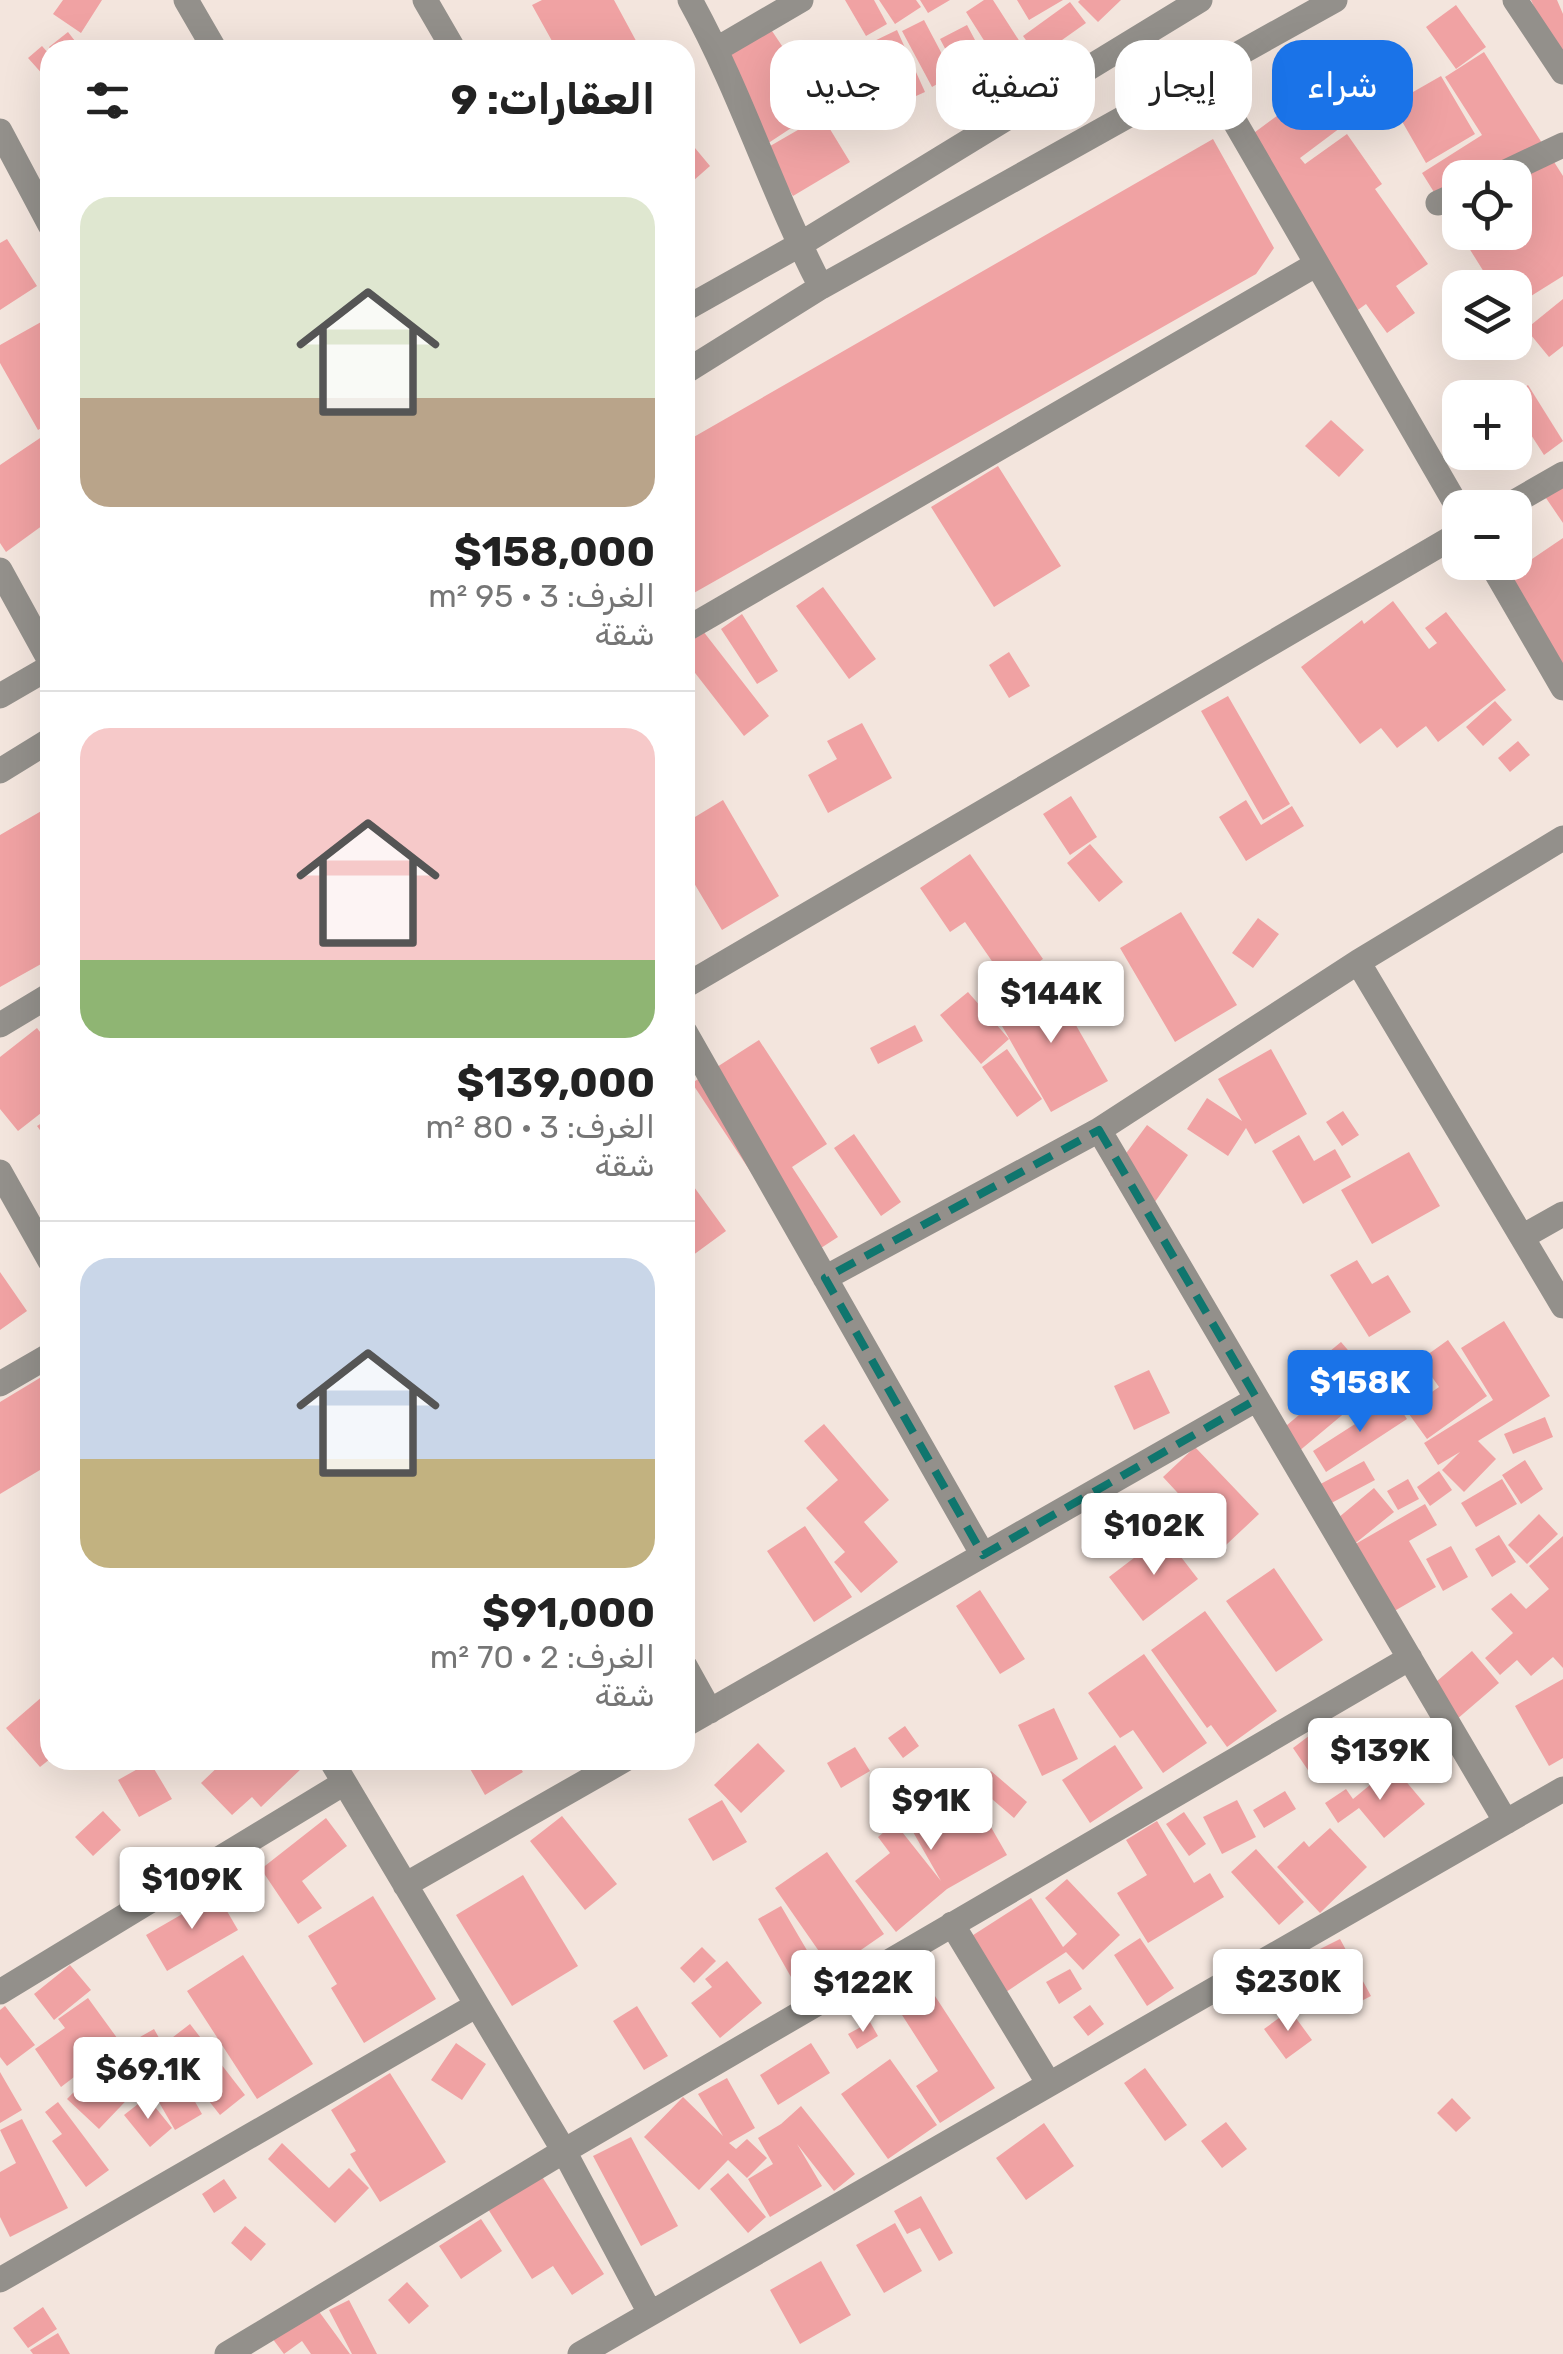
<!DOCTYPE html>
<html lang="ar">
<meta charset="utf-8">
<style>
:root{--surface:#fff;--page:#f2f2f2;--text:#222;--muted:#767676;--line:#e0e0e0;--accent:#1a73e8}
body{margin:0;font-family:Rubik,"Noto Naskh Arabic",sans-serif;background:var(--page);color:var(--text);direction:rtl;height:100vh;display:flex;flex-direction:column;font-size:38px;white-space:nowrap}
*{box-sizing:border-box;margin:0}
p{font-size:32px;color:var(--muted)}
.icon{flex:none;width:55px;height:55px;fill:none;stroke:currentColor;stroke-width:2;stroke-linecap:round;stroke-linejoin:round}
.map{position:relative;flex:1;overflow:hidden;direction:ltr}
.drawer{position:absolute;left:40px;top:40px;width:655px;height:1730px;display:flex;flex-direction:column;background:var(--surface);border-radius:30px;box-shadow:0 10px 40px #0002;direction:rtl}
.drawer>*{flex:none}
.top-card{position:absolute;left:725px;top:40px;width:688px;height:90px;direction:rtl;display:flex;gap:20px}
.tools{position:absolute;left:1442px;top:160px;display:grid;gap:20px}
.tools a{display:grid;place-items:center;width:90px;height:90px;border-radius:20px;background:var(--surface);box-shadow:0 10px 40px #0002;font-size:50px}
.price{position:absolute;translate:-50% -85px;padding:0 22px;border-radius:10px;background:#fff;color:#222;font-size:32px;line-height:65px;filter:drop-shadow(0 2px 5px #0008)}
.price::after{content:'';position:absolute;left:50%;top:60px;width:30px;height:22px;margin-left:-15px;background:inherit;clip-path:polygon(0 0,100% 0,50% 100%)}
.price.current{background:var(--accent);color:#fff}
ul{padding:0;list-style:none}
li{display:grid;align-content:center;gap:20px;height:530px;padding:0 40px}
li+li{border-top:2px solid var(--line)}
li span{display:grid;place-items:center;height:310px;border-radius:30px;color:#555}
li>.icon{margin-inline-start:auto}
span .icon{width:180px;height:180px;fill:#fffc;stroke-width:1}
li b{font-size:42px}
h2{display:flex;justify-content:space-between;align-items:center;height:120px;padding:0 40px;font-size:42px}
.pill{padding:0 35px;border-radius:30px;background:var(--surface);box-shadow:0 10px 40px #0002;font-size:35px;line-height:90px}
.pill.current{background:var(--accent);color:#fff}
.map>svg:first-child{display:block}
</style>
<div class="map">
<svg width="1563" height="2354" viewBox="0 0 1563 2354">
<rect width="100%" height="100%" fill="#f3e5dd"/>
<!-- building -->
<path fill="#f0a2a3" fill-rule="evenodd" d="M63,0H102L81,33L53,14Z
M542,0H614L641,50H557L532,5Z
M845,0H874L887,24L866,36Z
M879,0H916L921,7L895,24Z
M920,0H950L928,13Z
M984,0H993L1029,56L1004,72L966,12Z
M1017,0H1063L1029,20Z
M1080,0H1121L1098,22L1078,2Z
M1531,0H1557L1563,14V55L1557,58Z
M1070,2L1086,23L1038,57L1023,36Z
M1456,5L1486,47L1456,69L1426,27Z
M924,20L953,75L932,87L902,31Z
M967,25L983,55L956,69L940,39Z
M770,28L823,107L758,150L714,65Z
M897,30L925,92L896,105L868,44Z
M68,32L82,50H51L49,47Z
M42,46L50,55V72L45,77L28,58Z
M1484,52L1563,176V276L1531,296L1519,277L1502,288H1494L1422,173L1482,135L1445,77ZM1460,178H1515V232H1460Z
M1337,58L1372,104L1300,158L1305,164L1347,134L1382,184L1375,189L1428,264L1396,286L1415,313L1387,333L1366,304L1355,312L1243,141L1285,110L1279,102Z
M1441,76L1475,134L1426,163L1392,104Z
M822,116L850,162L793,196L765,149Z
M685,136L710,166L685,188Z
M1213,139L1274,248L1256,274L685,598V442Z
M7,239L37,286L0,310V243Z
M1563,299V346L1549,357L1526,329Z
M50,317V423L38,430L0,363V345Z
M1528,385L1563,441L1544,455L1515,410V398H1509Z
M1331,420L1364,450L1339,477L1305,446Z
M46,434L50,440V520L6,552L0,543V465Z
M998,466L1061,566L994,607L931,507Z
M1563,486V523L1546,498Z
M1515,534L1532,559L1563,538V675L1486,562H1515Z
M823,587L876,659L849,679L796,606Z
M1393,601L1429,649L1437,643L1425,628L1446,612L1506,690L1438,742L1426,726L1397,748L1381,728L1360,744L1301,667L1362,620L1364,624Z
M742,614L778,671L757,684L721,629Z
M696,622L769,716L744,736L685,660V630Z
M1009,652L1030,686L1009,698L989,665Z
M1228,696L1290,804L1263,820L1201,711Z
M1495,701L1512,720L1483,746L1466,727Z
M862,723L892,778L828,813L808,775L837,759L827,741Z
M1518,741L1530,755L1510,772L1498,758Z
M1071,796L1097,837L1070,855L1043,814Z
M723,800L779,896L722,930L685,868V823Z
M1246,800L1261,825L1292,806L1304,826L1246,861L1219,817Z
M50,806V959L0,987V835Z
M1090,844L1123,882L1099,902L1067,863Z
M970,854L1043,959L1007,983L965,922L950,932L920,888Z
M1181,912L1237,1005L1175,1042L1120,948Z
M1258,918L1279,934L1253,968L1232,953Z
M1050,980L1108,1081L1051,1112L994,1012Z
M968,992L1009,1039L981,1064L940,1015Z
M915,1025L923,1041L878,1064L870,1048Z
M37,1028L50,1045V1106L18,1131L0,1109V1057Z
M759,1040L827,1144L792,1167L838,1237L807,1257L692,1083Z
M1007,1049L1042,1099L1017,1117L982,1067Z
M1271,1049L1307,1114L1255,1144L1246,1128L1228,1156L1187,1129L1207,1098L1242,1121L1218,1079Z
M1343,1111L1359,1135L1342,1146L1326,1122Z
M50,1118V1144L37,1126Z
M1147,1125L1188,1155L1152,1206L1110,1175Z
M854,1134L901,1202L881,1216L834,1148Z
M1299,1135L1314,1161L1335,1149L1351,1177L1303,1204L1272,1151Z
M1409,1152L1440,1206L1372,1244L1341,1190Z
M689,1180L726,1231L685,1261V1183Z
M1357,1260L1372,1284L1388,1275L1411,1312L1369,1337L1330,1275Z
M0,1272L27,1311L0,1330Z
M1504,1321L1550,1396L1478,1441L1496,1459L1464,1492L1442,1470L1460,1452L1438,1465L1424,1443L1493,1400L1461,1348Z
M1448,1340L1487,1396L1427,1439L1406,1410L1439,1387L1420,1360Z
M1341,1342L1378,1385L1292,1457L1274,1436L1337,1383L1318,1361Z
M1149,1370L1170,1413L1134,1430L1114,1386Z
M48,1373L50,1464L0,1494V1402Z
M1394,1399L1407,1419L1326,1472L1313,1451Z
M1545,1417L1553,1437L1513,1454L1504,1434Z
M824,1424L889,1500L864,1522L898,1562L861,1593L834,1562L845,1552L806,1508L838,1480L804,1441Z
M1195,1447L1259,1514L1226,1545L1163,1477Z
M1525,1460L1543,1489L1521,1504L1502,1475Z
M1364,1461L1375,1480L1320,1509L1311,1489Z
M1439,1471L1452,1490L1430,1506L1417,1487Z
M1408,1479L1419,1499L1398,1510L1387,1491Z
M1502,1479L1517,1504L1476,1527L1461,1503Z
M1374,1488L1394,1512L1352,1546L1425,1504L1437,1525L1409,1541L1436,1587L1384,1617L1326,1528Z
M1539,1514L1558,1534L1527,1564L1508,1545Z
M805,1526L852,1597L814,1622L767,1551Z
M1164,1535L1198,1579L1143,1621L1109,1577Z
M1499,1535L1516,1562L1492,1577L1475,1549Z
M1563,1536V1668L1553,1657L1531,1676L1517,1660L1500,1675L1485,1658L1513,1633L1491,1609L1511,1593L1526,1609L1549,1589L1529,1566Z
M1451,1546L1468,1577L1443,1591L1426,1559Z
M1274,1568L1323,1640L1276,1672L1226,1601Z
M980,1590L1025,1659L1000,1674L956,1606Z
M1205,1611L1277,1711L1227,1747L1211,1725L1207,1728L1151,1650Z
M1472,1651L1499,1683L1449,1726L1422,1694Z
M1144,1654L1207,1743L1163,1773L1133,1730L1120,1738L1088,1693Z
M1563,1679V1758L1549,1766L1515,1706Z
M50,1690V1759L40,1767L6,1728Z
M1054,1708L1078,1759L1042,1776L1018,1725Z
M905,1726L919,1746L903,1758L888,1738Z
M1322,1726L1343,1754L1312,1776L1293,1748Z
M758,1743L785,1771L741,1813L714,1785Z
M1115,1745L1143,1788L1090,1823L1062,1780Z
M855,1747L870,1771L841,1788L827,1763Z
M225,1760H295L302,1768L261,1807L252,1797L232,1815L201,1783Z
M465,1760H515L523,1772L485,1795Z
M150,1762L172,1799L139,1817L118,1780Z
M1393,1766L1425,1804L1384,1838L1359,1808L1338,1823L1325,1803L1346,1789L1353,1799Z
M991,1771L1027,1802L1014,1818L978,1787Z
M961,1775L1007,1855L947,1889L896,1932L855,1881L890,1853L878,1837L895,1823L941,1881L900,1809Z
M1285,1791L1296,1809L1264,1828L1253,1810Z
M722,1800L747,1842L713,1861L688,1819Z
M1237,1800L1256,1837L1222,1854L1203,1817Z
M103,1811L121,1830L93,1856L75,1837Z
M1184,1812L1206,1844L1189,1856L1166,1824Z
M562,1816L617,1884L585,1910L530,1841Z
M326,1818L347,1846L302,1881L322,1908L298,1924L261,1869Z
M1157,1821L1194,1883L1210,1873L1224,1897L1148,1943L1117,1893L1147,1875L1126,1840Z
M1330,1828L1367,1867L1320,1913L1277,1867L1304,1841L1309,1847Z
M1256,1849L1304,1902L1279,1925L1231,1872Z
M827,1852L884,1934L832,1970L775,1888Z
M523,1875L578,1966L512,2006L456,1915Z
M1067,1879L1120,1935L1083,1970L1066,1952L1003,1994L967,1939L1031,1898L1063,1947L1077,1934L1045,1898Z
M217,1894L238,1930L167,1971L146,1935Z
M373,1896L436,1999L364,2043L331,1988L337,1984L308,1936Z
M781,1906L815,1964L791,1977L758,1919Z
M1140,1938L1174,1988L1147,2006L1114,1955Z
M1340,1939L1371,1996L1338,2013L1308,1955Z
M702,1947L716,1961L694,1983L680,1968Z
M243,1955L313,2064L257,2099L187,1991Z
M727,1961L762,2003L720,2038L691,2003L712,1987L705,1979Z
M70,1965L91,1990L54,2020L34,1994Z
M1070,1969L1082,1989L1059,2004L1046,1982Z
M918,1970L995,2088L940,2123L916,2086L938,2071L886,1990Z
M88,1998L120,2042L61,2087L35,2049L65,2028L58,2019Z
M1090,2005L1104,2024L1088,2036L1073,2017Z
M5,2006L35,2045L7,2066L0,2057V2010Z
M637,2006L668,2056L644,2070L613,2021Z
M1290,2010L1312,2040L1286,2059L1264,2029Z
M870,2022L878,2036L857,2049L848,2034Z
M190,2024L245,2095L220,2115L164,2044Z
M154,2029L202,2114L175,2130L126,2045Z
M456,2043L486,2064L462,2100L431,2080Z
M811,2043L830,2073L778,2105L760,2075Z
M111,2054L142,2084L99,2129L67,2099Z
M890,2059L937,2125L888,2159L841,2094Z
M1145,2068L1187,2125L1165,2141L1124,2083Z
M0,2072L22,2110L0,2123Z
M390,2073L446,2162L380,2202L350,2154L356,2151L331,2110Z
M727,2078L755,2128L729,2143L736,2149L747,2139L767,2158L747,2178L728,2160L699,2190L644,2137L683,2097L723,2136L698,2094Z
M147,2097L172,2128L150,2147L124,2115Z
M1452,2098L1471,2118L1456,2132L1437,2113Z
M58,2102L109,2170L86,2187L52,2141L62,2134L45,2112Z
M801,2106L855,2174L834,2191L797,2144L822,2186L770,2217L748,2179L773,2164L758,2138L781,2124Z
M22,2119L68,2208L10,2237L0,2217V2172L16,2163L0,2130Z
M1226,2122L1247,2149L1222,2168L1201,2141Z
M1044,2123L1074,2166L1026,2200L996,2158Z
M631,2137L678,2226L641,2246L593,2156Z
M282,2143L329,2188L349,2168L369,2188L335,2223L268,2159Z
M728,2173L766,2217L748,2233L710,2189Z
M541,2175L604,2274L572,2295L553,2266L532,2279L488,2209Z
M224,2179L237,2198L214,2213L202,2194Z
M921,2196L953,2253L939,2261L920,2228L907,2234L894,2211Z
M481,2219L502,2251L461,2279L439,2246Z
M895,2223L922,2271L884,2293L856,2245Z
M245,2226L266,2244L251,2261L231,2243Z
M821,2261L851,2315L800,2344L770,2290Z
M407,2282L429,2306L409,2324L388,2300Z
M349,2300L377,2354H352L329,2310Z
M315,2306L350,2354H311L302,2341L284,2354L272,2338Z
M43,2307L57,2329L28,2348L13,2328Z
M58,2333L70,2354H33L30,2350Z"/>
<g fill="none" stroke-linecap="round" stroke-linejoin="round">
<!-- minor -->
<path stroke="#93908b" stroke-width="25" d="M186,0L215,50
M425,0L454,50
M690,0C741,92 772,193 821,287
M1515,0L1563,72
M717,49L801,0
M1206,72L1460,511
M0,131L50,225
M1493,178L1563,145
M1438,203L1460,193
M685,309L799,245L1200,0
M685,372L821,287L1335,0
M1504,508L1563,474
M1490,562L1563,688
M0,570L50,661
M685,630L1317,264
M0,696L50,667
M0,771L50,740
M1358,962L1563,1306
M685,986L1460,533
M0,1025L50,995
M685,1032L983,1555
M1099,1130L1506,1822
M0,1172L50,1261
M1522,1237L1563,1214
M825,1278L1099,1130L1358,962L1563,838
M0,1384L50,1355
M685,1666L710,1711
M685,1725L1257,1399
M331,1760L564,2151L650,2313
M405,1885L624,1760
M952,1924L1049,2084
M0,1992L344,1783
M0,2280L477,2005
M227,2354L564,2151L1410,1658
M580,2354L1563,1789"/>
</g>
<!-- marked area -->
<path fill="none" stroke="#0f766e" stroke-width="8" stroke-dasharray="20 12" stroke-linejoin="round" d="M1099,1130L1257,1399L983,1555L825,1278Z"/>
</svg>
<div class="tools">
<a><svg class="icon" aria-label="locate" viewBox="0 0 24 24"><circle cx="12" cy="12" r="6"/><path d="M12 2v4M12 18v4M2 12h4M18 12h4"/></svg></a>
<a><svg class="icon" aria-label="layers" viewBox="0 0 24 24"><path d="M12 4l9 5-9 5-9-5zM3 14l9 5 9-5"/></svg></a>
<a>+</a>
<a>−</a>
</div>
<b class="price" style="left:1051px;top:1046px">$144K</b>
<b class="price current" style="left:1360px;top:1435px">$158K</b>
<b class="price" style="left:1154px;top:1578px">$102K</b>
<b class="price" style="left:1380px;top:1803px">$139K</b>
<b class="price" style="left:931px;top:1853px">$91K</b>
<b class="price" style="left:192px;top:1932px">$109K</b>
<b class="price" style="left:1288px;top:2034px">$230K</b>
<b class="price" style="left:863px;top:2035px">$122K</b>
<b class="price" style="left:148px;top:2122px">$69.1K</b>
<div class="top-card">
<a class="pill current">شراء</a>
<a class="pill">إيجار</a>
<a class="pill">تصفية</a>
<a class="pill">جديد</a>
</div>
<section class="drawer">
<h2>العقارات: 9<svg class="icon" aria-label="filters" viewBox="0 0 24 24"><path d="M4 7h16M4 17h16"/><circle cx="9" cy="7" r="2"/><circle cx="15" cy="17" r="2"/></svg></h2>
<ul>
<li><span style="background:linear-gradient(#dfe7d0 65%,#b9a48a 0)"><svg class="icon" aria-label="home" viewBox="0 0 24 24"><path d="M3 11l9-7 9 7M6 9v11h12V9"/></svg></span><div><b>$158,000</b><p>الغرف: 3 · 95 m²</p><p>شقة</p></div></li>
<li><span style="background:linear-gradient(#f6c9c9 75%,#8fb573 0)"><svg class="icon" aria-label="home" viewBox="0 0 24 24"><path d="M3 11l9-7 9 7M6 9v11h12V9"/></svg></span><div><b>$139,000</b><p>الغرف: 3 · 80 m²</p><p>شقة</p></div></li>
<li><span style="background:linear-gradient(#c9d6e8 65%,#c2b280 0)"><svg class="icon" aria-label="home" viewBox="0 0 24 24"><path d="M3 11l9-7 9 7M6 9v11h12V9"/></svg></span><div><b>$91,000</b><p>الغرف: 2 · 70 m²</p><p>شقة</p></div></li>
</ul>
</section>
</div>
